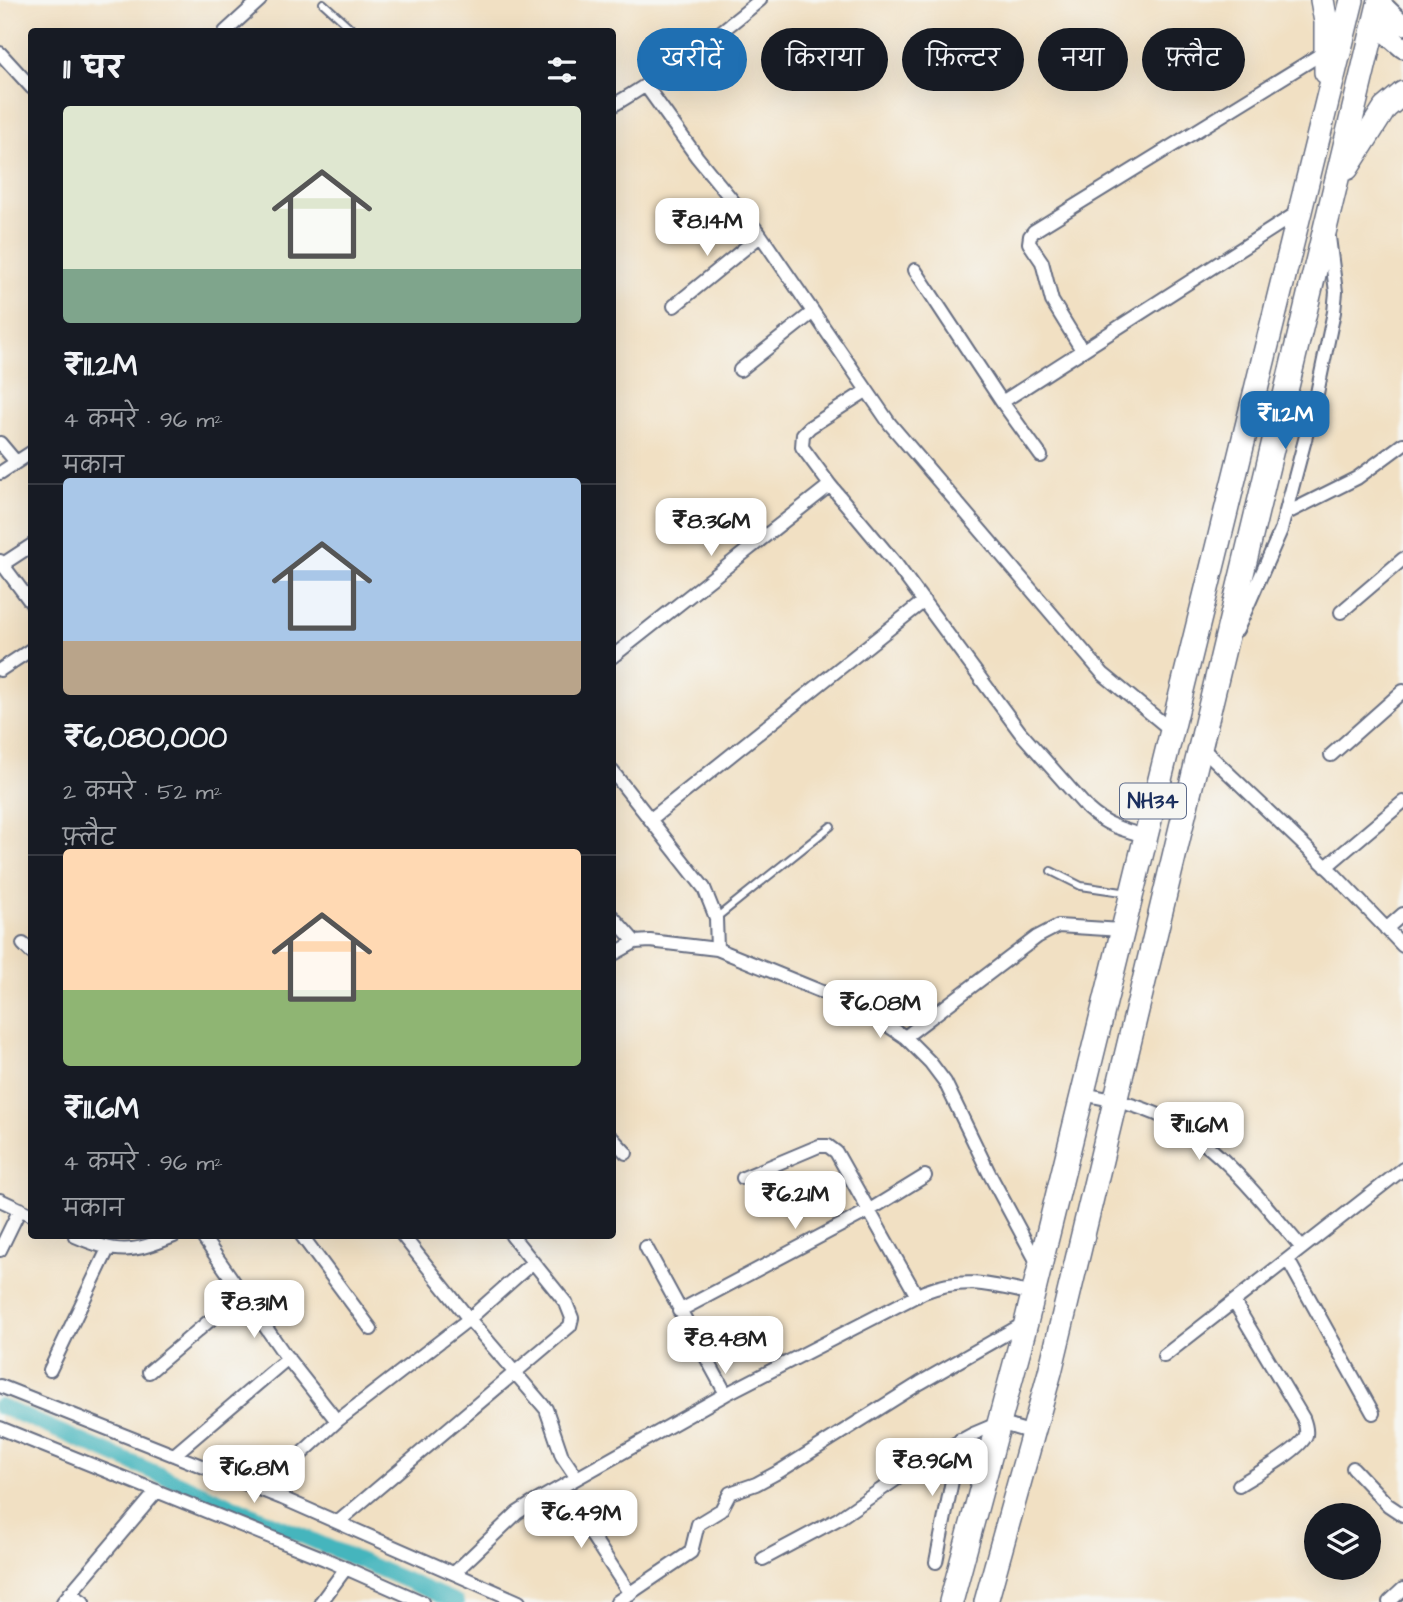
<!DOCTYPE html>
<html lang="hi">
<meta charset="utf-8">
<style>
:root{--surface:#171b24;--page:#242831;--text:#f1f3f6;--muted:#9ea1a6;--line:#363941;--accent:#1f6fb2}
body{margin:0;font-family:"Architects Daughter","Playpen Sans Deva",sans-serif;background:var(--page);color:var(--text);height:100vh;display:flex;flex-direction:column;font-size:26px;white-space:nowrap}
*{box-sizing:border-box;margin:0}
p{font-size:23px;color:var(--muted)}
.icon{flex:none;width:38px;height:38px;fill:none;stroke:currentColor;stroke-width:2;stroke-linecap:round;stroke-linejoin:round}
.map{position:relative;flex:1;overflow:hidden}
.sheet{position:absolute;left:28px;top:28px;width:588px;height:1211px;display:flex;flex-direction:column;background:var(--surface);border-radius:7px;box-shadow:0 7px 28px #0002}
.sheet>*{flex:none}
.banner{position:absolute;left:637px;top:28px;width:660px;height:63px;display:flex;gap:14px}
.fabs{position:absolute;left:1304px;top:1503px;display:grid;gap:14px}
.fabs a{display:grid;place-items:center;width:77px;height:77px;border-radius:50%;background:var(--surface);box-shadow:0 7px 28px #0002;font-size:35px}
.price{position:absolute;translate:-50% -60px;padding:0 16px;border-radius:14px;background:#fff;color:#222;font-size:23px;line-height:46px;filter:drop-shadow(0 2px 4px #0008)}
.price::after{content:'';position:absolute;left:50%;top:42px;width:21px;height:16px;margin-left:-10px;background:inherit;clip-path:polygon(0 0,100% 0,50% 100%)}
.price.current{background:var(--accent);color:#fff}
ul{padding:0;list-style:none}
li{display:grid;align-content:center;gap:14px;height:371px;padding:0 35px}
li+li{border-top:2px solid var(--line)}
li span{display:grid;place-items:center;height:217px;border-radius:7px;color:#555}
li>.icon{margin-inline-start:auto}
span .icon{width:126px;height:126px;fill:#fffc;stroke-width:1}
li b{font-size:30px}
h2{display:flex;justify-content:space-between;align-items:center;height:84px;padding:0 35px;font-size:30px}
.chip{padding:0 24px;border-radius:32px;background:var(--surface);box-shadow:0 7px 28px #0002;font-size:24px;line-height:63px}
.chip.current{background:var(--accent);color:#fff}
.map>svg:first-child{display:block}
</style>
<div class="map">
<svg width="1403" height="1602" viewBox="0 0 1403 1602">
<rect width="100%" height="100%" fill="#f6f6f2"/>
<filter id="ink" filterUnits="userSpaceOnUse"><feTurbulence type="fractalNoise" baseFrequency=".0143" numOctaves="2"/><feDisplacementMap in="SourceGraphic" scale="14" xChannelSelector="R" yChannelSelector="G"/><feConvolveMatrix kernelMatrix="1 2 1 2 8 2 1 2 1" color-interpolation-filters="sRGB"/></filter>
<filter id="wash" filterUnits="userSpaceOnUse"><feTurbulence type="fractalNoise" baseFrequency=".00686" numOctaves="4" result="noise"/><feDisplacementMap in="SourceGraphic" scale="28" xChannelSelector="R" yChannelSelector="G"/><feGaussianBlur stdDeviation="1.57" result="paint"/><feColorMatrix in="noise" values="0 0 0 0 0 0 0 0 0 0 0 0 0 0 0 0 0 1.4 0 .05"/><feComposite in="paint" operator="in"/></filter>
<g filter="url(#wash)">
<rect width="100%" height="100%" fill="#f1e0c3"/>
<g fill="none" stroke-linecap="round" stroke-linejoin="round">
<!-- canal -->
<path stroke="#45b5bd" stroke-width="16" d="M0,1406L456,1602"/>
</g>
</g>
<g filter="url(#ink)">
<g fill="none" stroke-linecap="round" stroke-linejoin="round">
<defs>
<path id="lane" d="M323,3L355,32
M1051,871L1081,886L1129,893
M716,918L831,826"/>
<path id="street" d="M225,32L260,0
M0,53L32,88
M646,86L697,157L759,233L890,424L1103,674L1171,730
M612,106C665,75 714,39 760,0
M915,270L1002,402L1041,456
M674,306L760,236
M1082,350L1052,301L1042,262L1029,243L1030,236L1034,231L1326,51
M740,370L812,313
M866,391L810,427L803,434L802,447L830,485L896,564L1020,732L1088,809C1105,825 1123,830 1145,836
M1002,402L1300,211
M0,443L16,462
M0,473L32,452
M1285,514L1357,478L1403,444
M0,561L32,604
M0,566L32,545
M1341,612L1403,559
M1237,630L1281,530L1316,398L1334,312L1336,292L1329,237
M612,657L830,485
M0,670L32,649
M1200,746L1333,873L1403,946
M1331,755L1403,691
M612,771L704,888L716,918L717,949
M651,819L924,601
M1326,867L1403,802
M612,916L635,942
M1386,929L1403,914
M23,944L32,953
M612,955L635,942L650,941L717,949L832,996L878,1019L905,1037L930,1062L945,1082L989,1173L1039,1266
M905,1037L1037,937L1058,926L1122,930
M1082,1094C1110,1099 1139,1105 1165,1118C1221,1146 1262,1202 1302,1248
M612,1138L626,1153
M743,1178L819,1146H828L836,1152L917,1296
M0,1200L32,1215
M75,1236C118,1255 132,1253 174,1236
M202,1236L285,1355L337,1421
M302,1236L371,1329
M403,1236L469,1319L546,1409L562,1456L577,1478
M646,1247L726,1394
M0,1250L20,1209
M1288,1260L1373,1413
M1234,1302L1303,1418C1305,1423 1307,1429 1306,1435C1301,1450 1253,1476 1239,1485
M679,1311L868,1211L925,1176
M1164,1356L1403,1169
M50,1370L108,1249
M149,1372L242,1293
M0,1386L282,1498L519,1602
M0,1428L325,1559L422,1602
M174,1455L288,1358
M1353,1468L1388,1505L1403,1515
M561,1488L630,1594
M262,1490L337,1421L469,1319L533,1262
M338,1522L570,1326L572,1318L566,1303L512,1236
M763,1559L838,1519L920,1463L973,1434L999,1423L1033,1433
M936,1562L960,1440
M454,1573L517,1513L531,1504L726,1394L924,1292C964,1276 992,1285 1033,1294
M70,1593L83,1602
M63,1602L157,1491
M321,1602L346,1568
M617,1602L691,1552L698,1524L721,1510L730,1493L756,1484L780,1471L920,1383L1025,1323
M1389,1602L1403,1589"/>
<path id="primary" d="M1380,3L1403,25
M1375,24L1403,48"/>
<path id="highway" d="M1322,0L1326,22V72
M1347,168L1385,108L1403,93
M951,1602L1026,1323L1352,0
M986,1602L1050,1372L1380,0"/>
</defs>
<!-- lane casing -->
<use href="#lane" stroke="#666d81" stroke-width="10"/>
<!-- street casing -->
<use href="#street" stroke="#666d81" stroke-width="16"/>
<!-- primary casing -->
<use href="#primary" stroke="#666d81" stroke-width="23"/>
<!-- highway casing -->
<use href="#highway" stroke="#666d81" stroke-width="26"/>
<!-- lane -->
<use href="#lane" stroke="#fff" stroke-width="6"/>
<!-- street -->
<use href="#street" stroke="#fff" stroke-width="12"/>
<!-- primary -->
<use href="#primary" stroke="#fff" stroke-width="19"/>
<!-- highway -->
<use href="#highway" stroke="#fff" stroke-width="23"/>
</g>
</g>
<g text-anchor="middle" stroke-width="5" stroke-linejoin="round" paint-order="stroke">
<!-- shield labels -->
<rect fill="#f6f6f2" stroke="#5d6b8a" stroke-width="2" x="1120" y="783.5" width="66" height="35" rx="5"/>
<g font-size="21" font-weight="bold" fill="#1b2f5e">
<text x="1153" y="808">NH34</text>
</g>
</g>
</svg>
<div class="fabs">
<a><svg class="icon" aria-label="layers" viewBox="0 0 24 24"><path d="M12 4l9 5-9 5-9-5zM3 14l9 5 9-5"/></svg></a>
</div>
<b class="price" style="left:707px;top:258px">₹8.14M</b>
<b class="price current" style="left:1285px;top:451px">₹11.2M</b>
<b class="price" style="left:711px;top:558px">₹8.36M</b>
<b class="price" style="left:880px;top:1040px">₹6.08M</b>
<b class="price" style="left:1199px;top:1162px">₹11.6M</b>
<b class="price" style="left:795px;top:1231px">₹6.21M</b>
<b class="price" style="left:254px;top:1340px">₹8.31M</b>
<b class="price" style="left:725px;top:1376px">₹8.48M</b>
<b class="price" style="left:932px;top:1498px">₹8.96M</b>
<b class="price" style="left:254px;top:1505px">₹16.8M</b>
<b class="price" style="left:581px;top:1550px">₹6.49M</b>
<div class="banner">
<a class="chip current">खरीदें</a>
<a class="chip">किराया</a>
<a class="chip">फ़िल्टर</a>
<a class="chip">नया</a>
<a class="chip">फ़्लैट</a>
</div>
<section class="sheet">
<h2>11 घर<svg class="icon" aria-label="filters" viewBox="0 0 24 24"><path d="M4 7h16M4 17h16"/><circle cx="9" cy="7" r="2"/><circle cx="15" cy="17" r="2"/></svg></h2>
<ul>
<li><span style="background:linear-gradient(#dfe7d0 75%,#7fa58c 0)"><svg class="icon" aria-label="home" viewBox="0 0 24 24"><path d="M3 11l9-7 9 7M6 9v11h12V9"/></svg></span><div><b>₹11.2M</b><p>4 कमरे · 96 m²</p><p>मकान</p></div></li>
<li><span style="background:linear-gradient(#a9c7e8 75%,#b9a48a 0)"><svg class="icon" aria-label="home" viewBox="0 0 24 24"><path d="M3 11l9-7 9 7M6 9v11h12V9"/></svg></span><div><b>₹6,080,000</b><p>2 कमरे · 52 m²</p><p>फ़्लैट</p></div></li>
<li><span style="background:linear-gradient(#ffd9b3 65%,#8fb573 0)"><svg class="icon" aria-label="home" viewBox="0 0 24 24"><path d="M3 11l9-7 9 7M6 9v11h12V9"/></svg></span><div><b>₹11.6M</b><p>4 कमरे · 96 m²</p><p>मकान</p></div></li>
</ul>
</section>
</div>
